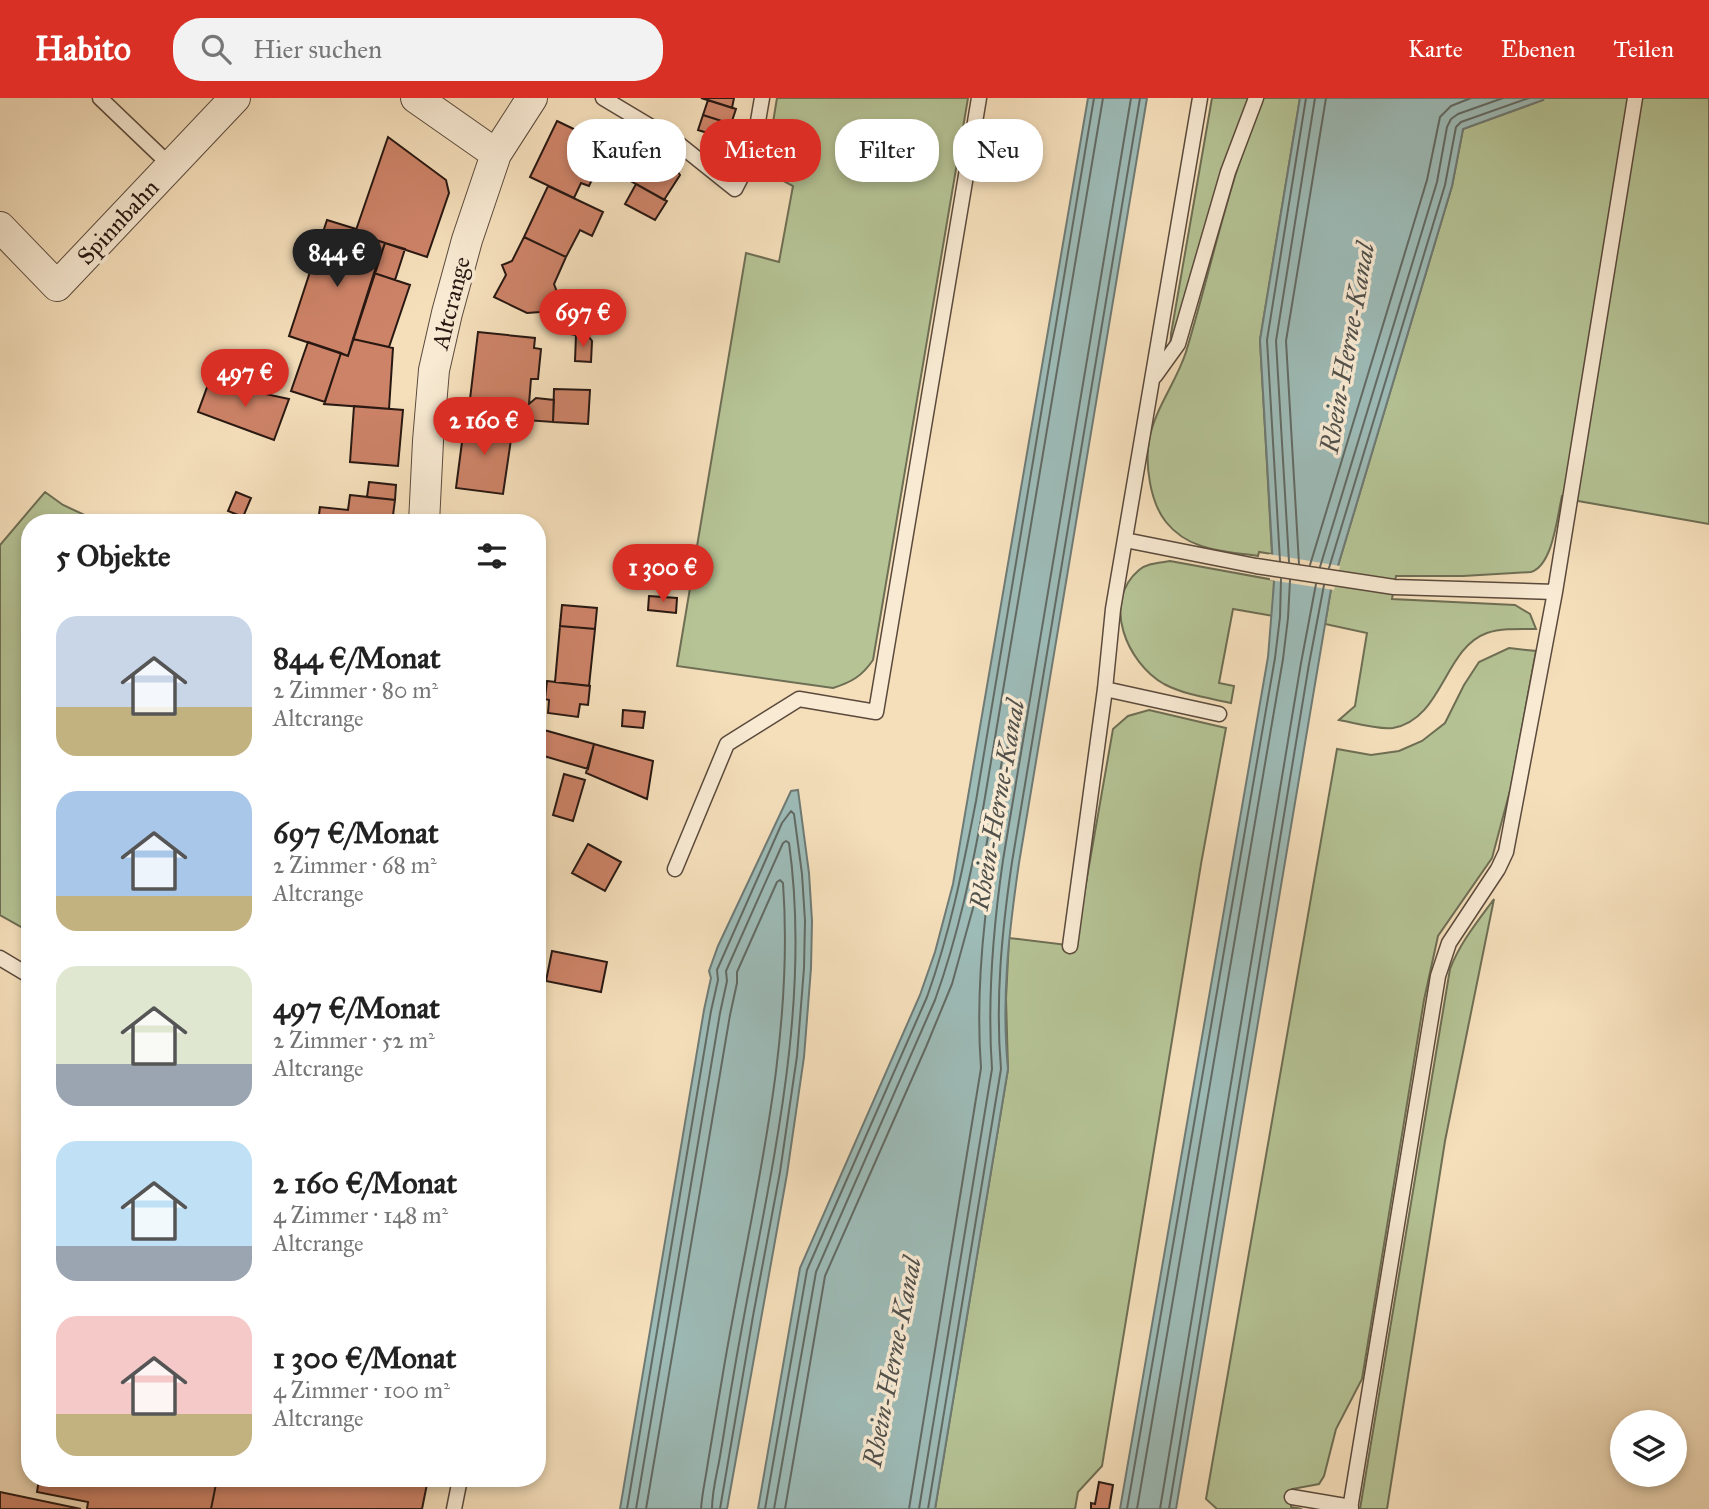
<!DOCTYPE html>
<html lang="de">
<meta charset="utf-8">
<style>
:root{--surface:#fff;--page:#f2f2f2;--text:#222;--muted:#767676;--accent:#d93025}
body{margin:0;font-family:"IM FELL Great Primer",serif;background:var(--page);color:var(--text);height:100vh;display:flex;flex-direction:column;font-size:26px;white-space:nowrap}
*{box-sizing:border-box;margin:0}
p{font-size:23px;color:var(--muted)}
.icon{flex:none;width:38px;height:38px;fill:none;stroke:currentColor;stroke-width:2;stroke-linecap:round;stroke-linejoin:round}
.map{position:relative;flex:1;overflow:hidden}
.side{position:absolute;left:21px;top:416px;width:525px;height:973px;display:flex;flex-direction:column;background:var(--surface);border-radius:28px;box-shadow:0 4px 10px #0003}
.side>*{flex:none}
.hud{position:absolute;left:567px;top:21px;width:665px;height:63px;display:flex;gap:14px}
.tools{position:absolute;left:1610px;top:1312px;display:grid;gap:14px}
.tools a{display:grid;place-items:center;width:77px;height:77px;border-radius:50%;background:var(--surface);box-shadow:0 4px 10px #0003;font-size:35px}
.price{position:absolute;translate:-50% -60px;padding:0 16px;border-radius:24px;background:var(--accent);color:#fff;font-size:23px;line-height:46px;filter:drop-shadow(0 2px 4px #0008)}
.price::after{content:'';position:absolute;left:50%;top:42px;width:21px;height:16px;margin-left:-10px;background:inherit;clip-path:polygon(0 0,100% 0,50% 100%)}
.price.on{background:#222;color:#fff}
ul{padding:0;list-style:none}
li{display:flex;align-items:center;gap:21px;height:175px;padding:0 35px}
li span{display:grid;place-items:center;flex:none;width:196px;height:140px;border-radius:21px;color:#555}
li>.icon{margin-inline-start:auto}
span .icon{width:84px;height:84px;fill:#fffc;stroke-width:1}
li b{font-size:30px}
h2{display:flex;justify-content:space-between;align-items:center;height:84px;padding:0 35px;font-size:30px}
.tag{padding:0 24px;border-radius:28px;background:var(--surface);box-shadow:0 4px 10px #0003;font-size:24px;line-height:63px}
.tag.on{background:var(--accent);color:#fff}
header{display:flex;align-items:center;gap:42px;box-sizing:border-box;height:98px;padding:0 35px;background:var(--accent);color:#fff}
header strong{font-size:33px}
nav{display:flex;gap:38px;margin-inline-start:auto;font-size:24px}
.search{width:490px;height:63px;background:var(--page);display:flex;align-items:center;gap:18px;box-sizing:border-box;padding:0 24px;border-radius:28px;color:var(--muted);font-size:26px}
.map>svg:first-child{display:block}
</style>
<header>
<strong>Habito</strong>
<div class="search"><svg class="icon" aria-label="search" viewBox="0 0 24 24"><circle cx="10" cy="10" r="6"/><path d="M15 15l6 6"/></svg>Hier suchen</div>
<nav><a>Karte</a><a>Ebenen</a><a>Teilen</a></nav>
</header>
<div class="map">
<svg width="1709" height="1411" viewBox="0 0 1709 1411">
<rect width="100%" height="100%" fill="#f5dfbb"/>
<filter id="stains"><feTurbulence type="fractalNoise" baseFrequency=".00286" numOctaves="4"/><feColorMatrix values="0 0 0 0 .2 0 0 0 0 .09 0 0 0 0 .02 0 0 0 .5 -.17"/></filter>
<radialGradient id="worn" r=".72"><stop offset=".6" stop-color="#630" stop-opacity="0"/><stop offset="1" stop-color="#630" stop-opacity=".3"/></radialGradient>
<!-- green -->
<path fill="#b5c395" stroke="#6e6e54" stroke-width="2" d="M777,0H968L873,562C862,578 852,584 833,590L677,568L746,155L779,164L793,88L765,73Z
M1212,0H1252L1170,251L1171,236Z
M1263,0H1300L1260,242L1272,456L1259,454L1258,458C1224,453 1189,453 1166,424C1150,404 1145,367 1149,342C1155,310 1176,285 1186,254C1203,198 1216,141 1233,85C1241,56 1253,28 1263,0Z
M1544,0H1709V426L1578,403L1562,398C1557,419 1553,467 1531,474L1463,478H1396L1392,501L1515,507L1530,516L1536,531C1520,531 1502,530 1487,535C1444,550 1443,621 1393,630C1378,632 1355,625 1339,622L1355,608L1367,535L1325,526L1331,491L1452,88L1463,31L1543,2Z
M45,394L63,407L102,425H30V834L0,817V447Z
M1170,463L1274,482L1273,518L1233,511L1219,585L1234,588L1231,605C1209,600 1185,597 1164,586C1127,565 1101,504 1139,472C1147,465 1160,465 1170,463Z
M1509,550L1536,553L1511,689L1492,760L1438,838L1424,902L1362,1281L1336,1331L1324,1378L1319,1386L1292,1391L1291,1409L1302,1411H1217L1206,1401L1337,651L1371,657L1399,653L1422,643L1445,625L1464,587L1479,564Z
M1149,612L1226,630L1201,766L1102,1368L1078,1394L1075,1411H935L1008,971L1006,901L1009,840L1075,848L1113,631L1128,618Z
M1494,801L1445,1043L1387,1411H1360L1450,871C1460,845 1477,824 1494,801Z"/>
<!-- water -->
<path fill="#9dbbb7" stroke="#6e7a75" stroke-width="2" d="M1088,0H1147L1019,765C1009,833 1001,902 1008,971L935,1411H758L800,1170L920,897L935,854L953,786Z
M1300,0H1544L1543,2L1463,31L1452,88L1331,491L1176,1411H1120L1268,559L1274,485L1260,242Z
M798,692L809,775L812,823L811,870L804,959L787,1076L727,1411H620L704,912L711,880L709,873L718,848L791,693Z"/>
<!-- pier -->
<path fill="#f5dfbb" d="M1269,456L1340,468L1334,492L1270,482Z"/>
<g fill="none" stroke-linecap="round" stroke-linejoin="round">
<!-- shore -->
<path stroke="#626a64" stroke-width="2" d="M1280,463L1267,242L1306,0
M1289,464L1276,243L1315,0
M1299,466L1286,243L1326,0
M1310,467L1427,82L1440,19L1451,8L1471,0
M1320,469L1437,84L1447,29L1451,21L1458,16L1503,0
M1329,470L1445,87L1456,29L1461,24L1529,0
M627,1411L711,913L718,882L717,872L782,725L791,713L794,716L802,776L805,823L804,870L797,958L780,1074L753,1218L720,1411
M636,1411L720,915L727,883L726,873L783,745L786,743L789,745C814,924 762,1105 733,1280C728,1308 724,1336 719,1364C716,1379 712,1395 712,1411
M646,1411L730,917L737,885V874L777,784L780,782L783,785C795,950 750,1113 723,1275C718,1304 713,1334 708,1364C706,1379 702,1395 701,1411
M765,1411L807,1172L927,899C950,835 963,770 976,703L1094,0
M774,1411L816,1174L935,902C958,838 972,772 984,705L1103,0
M785,1411L825,1178L926,949L952,886L978,792L1004,652L1008,649L1011,653C993,758 973,863 981,970L909,1411
M919,1411L992,971C987,901 993,831 1003,762L1131,0
M928,1411L1001,971C995,902 1002,832 1012,764L1140,0
M1127,1411L1275,560L1280,519L1281,481
M1137,1411L1283,561L1288,520L1290,482
M1160,1411L1301,565L1316,486
M1169,1411L1309,566L1324,487"/>
</g>
<!-- building -->
<path fill="#cd8368" stroke="#281812" stroke-width="2" d="M701,0H734L732,10Z
M708,2L736,11L731,26L703,17Z
M703,17L731,26L727,41L698,32Z
M557,23L601,44L591,65L598,69L589,88L581,85L574,100L530,79Z
M630,36L663,53L680,77L664,102L629,82L638,65L620,55Z
M388,39L446,82L449,95L427,159L355,135Z
M636,86L667,103L655,122L625,106Z
M548,88L603,114L592,138L580,132L566,159L524,139Z
M327,122L356,131L355,135L385,145L348,258L289,238Z
M524,139L566,159L554,186L557,194L549,197L540,214L527,215L494,199L506,177L502,167L512,163Z
M385,145L405,151L395,182L374,175Z
M374,175L410,187L389,249L353,241Z
M559,216L592,221L589,239L557,234Z
M478,234L535,240L534,250L541,251L538,281H531L529,306L536,300L554,302L553,324L468,318Z
M576,237L589,239L592,243L591,264L575,263Z
M353,241L393,250L389,311L324,306L341,255L348,258Z
M308,244L341,255L325,304L291,293Z
M209,284L289,301L274,342L198,314Z
M554,291L590,292L588,326L553,324Z
M354,308L403,312L398,368L350,364Z
M465,321L513,328L503,396L456,390Z
M369,384L396,387L395,402L367,399Z
M236,394L251,400L243,419L228,413Z
M350,397L395,402L392,425H318L320,409L348,412Z
M649,498L677,500L676,515L648,512Z
M562,507L597,510L595,531L560,528Z
M560,528L595,531L589,588L555,584Z
M547,583L590,588L588,607L580,606L578,619L548,615L549,602L545,601Z
M623,612L645,614L643,630L622,628Z
M537,630L594,646L588,671L537,656Z
M594,646L653,663L647,701L586,675Z
M564,676L585,682L573,723L553,717Z
M588,746L621,764L605,793L572,775Z
M552,853L607,864L601,894L546,883Z
M39,1381H217L211,1411H87L88,1404L37,1394Z
M217,1381H428L422,1411H211Z
M1099,1384L1113,1387L1109,1411H1091V1405L1095,1406Z
M0,1394L81,1411H0Z"/>
<g fill="none" stroke-linecap="round" stroke-linejoin="round">
<defs>
<path id="lane" d="M100,0L171,68
M603,0L675,43L735,91L752,58L762,0
M1155,278L1178,246L1228,74L1256,0
M1125,442L1256,468L1394,489L1555,494
M1105,591L1219,616
M675,771L727,646L799,601L876,614L979,0
M1070,848L1105,591L1113,511L1200,0
M0,860L30,878
M1292,1399L1351,1409
M454,1411L460,1381
M1350,1411L1438,878L1449,845L1498,771L1506,754L1555,494L1635,0"/>
<path id="street" d="M416,0L496,56
M0,129L57,188L235,0
M424,425L428,343L434,272L447,215L467,142L496,56L532,0"/>
</defs>
<!-- lane casing -->
<use href="#lane" stroke="#5b4a3c" stroke-width="17"/>
<!-- street casing -->
<use href="#street" stroke="#5b4a3c" stroke-width="32"/>
<!-- lane -->
<use href="#lane" stroke="#f8ead3" stroke-width="14"/>
<!-- street -->
<use href="#street" stroke="#f8ead3" stroke-width="30"/>
</g>
<g text-anchor="middle" stroke-width="7" stroke-linejoin="round" paint-order="stroke">
<!-- street labels -->
<g font-size="24" fill="#281812" stroke="#f8ead3">
<text transform="translate(118 124) rotate(-47)" y="8">Spinnbahn</text>
<text transform="translate(451 205) rotate(-76)" y="8">Altcrange</text>
</g>
<!-- water labels -->
<g font-size="26" font-style="italic" fill="#51514c" stroke="#f8ead3">
<text transform="translate(1347 250) rotate(-80)" y="9">Rhein-Herne-Kanal</text>
<text transform="translate(997 707) rotate(-80)" y="9">Rhein-Herne-Kanal</text>
<text transform="translate(892 1264) rotate(-79)" y="9">Rhein-Herne-Kanal</text>
</g>
</g>
<rect width="100%" height="100%" filter="url(#stains)"/>
<rect width="100%" height="100%" fill="url(#worn)"/>
</svg>
<div class="tools">
<a><svg class="icon" aria-label="layers" viewBox="0 0 24 24"><path d="M12 4l9 5-9 5-9-5zM3 14l9 5 9-5"/></svg></a>
</div>
<b class="price on" style="left:337px;top:191px">844 €</b>
<b class="price" style="left:583px;top:251px">697 €</b>
<b class="price" style="left:245px;top:311px">497 €</b>
<b class="price" style="left:484px;top:359px">2 160 €</b>
<b class="price" style="left:663px;top:506px">1 300 €</b>
<div class="hud">
<a class="tag">Kaufen</a>
<a class="tag on">Mieten</a>
<a class="tag">Filter</a>
<a class="tag">Neu</a>
</div>
<section class="side">
<h2>5 Objekte<svg class="icon" aria-label="filters" viewBox="0 0 24 24"><path d="M4 7h16M4 17h16"/><circle cx="9" cy="7" r="2"/><circle cx="15" cy="17" r="2"/></svg></h2>
<ul>
<li><span style="background:linear-gradient(#c9d6e8 65%,#c2b280 0)"><svg class="icon" aria-label="home" viewBox="0 0 24 24"><path d="M3 11l9-7 9 7M6 9v11h12V9"/></svg></span><div><b>844 €/Monat</b><p>2 Zimmer · 80 m²</p><p>Altcrange</p></div></li>
<li><span style="background:linear-gradient(#a9c7e8 75%,#c2b280 0)"><svg class="icon" aria-label="home" viewBox="0 0 24 24"><path d="M3 11l9-7 9 7M6 9v11h12V9"/></svg></span><div><b>697 €/Monat</b><p>2 Zimmer · 68 m²</p><p>Altcrange</p></div></li>
<li><span style="background:linear-gradient(#dfe7d0 70%,#9aa5b1 0)"><svg class="icon" aria-label="home" viewBox="0 0 24 24"><path d="M3 11l9-7 9 7M6 9v11h12V9"/></svg></span><div><b>497 €/Monat</b><p>2 Zimmer · 52 m²</p><p>Altcrange</p></div></li>
<li><span style="background:linear-gradient(#bfe0f5 75%,#9aa5b1 0)"><svg class="icon" aria-label="home" viewBox="0 0 24 24"><path d="M3 11l9-7 9 7M6 9v11h12V9"/></svg></span><div><b>2 160 €/Monat</b><p>4 Zimmer · 148 m²</p><p>Altcrange</p></div></li>
<li><span style="background:linear-gradient(#f6c9c9 70%,#c2b280 0)"><svg class="icon" aria-label="home" viewBox="0 0 24 24"><path d="M3 11l9-7 9 7M6 9v11h12V9"/></svg></span><div><b>1 300 €/Monat</b><p>4 Zimmer · 100 m²</p><p>Altcrange</p></div></li>
</ul>
</section>
</div>
